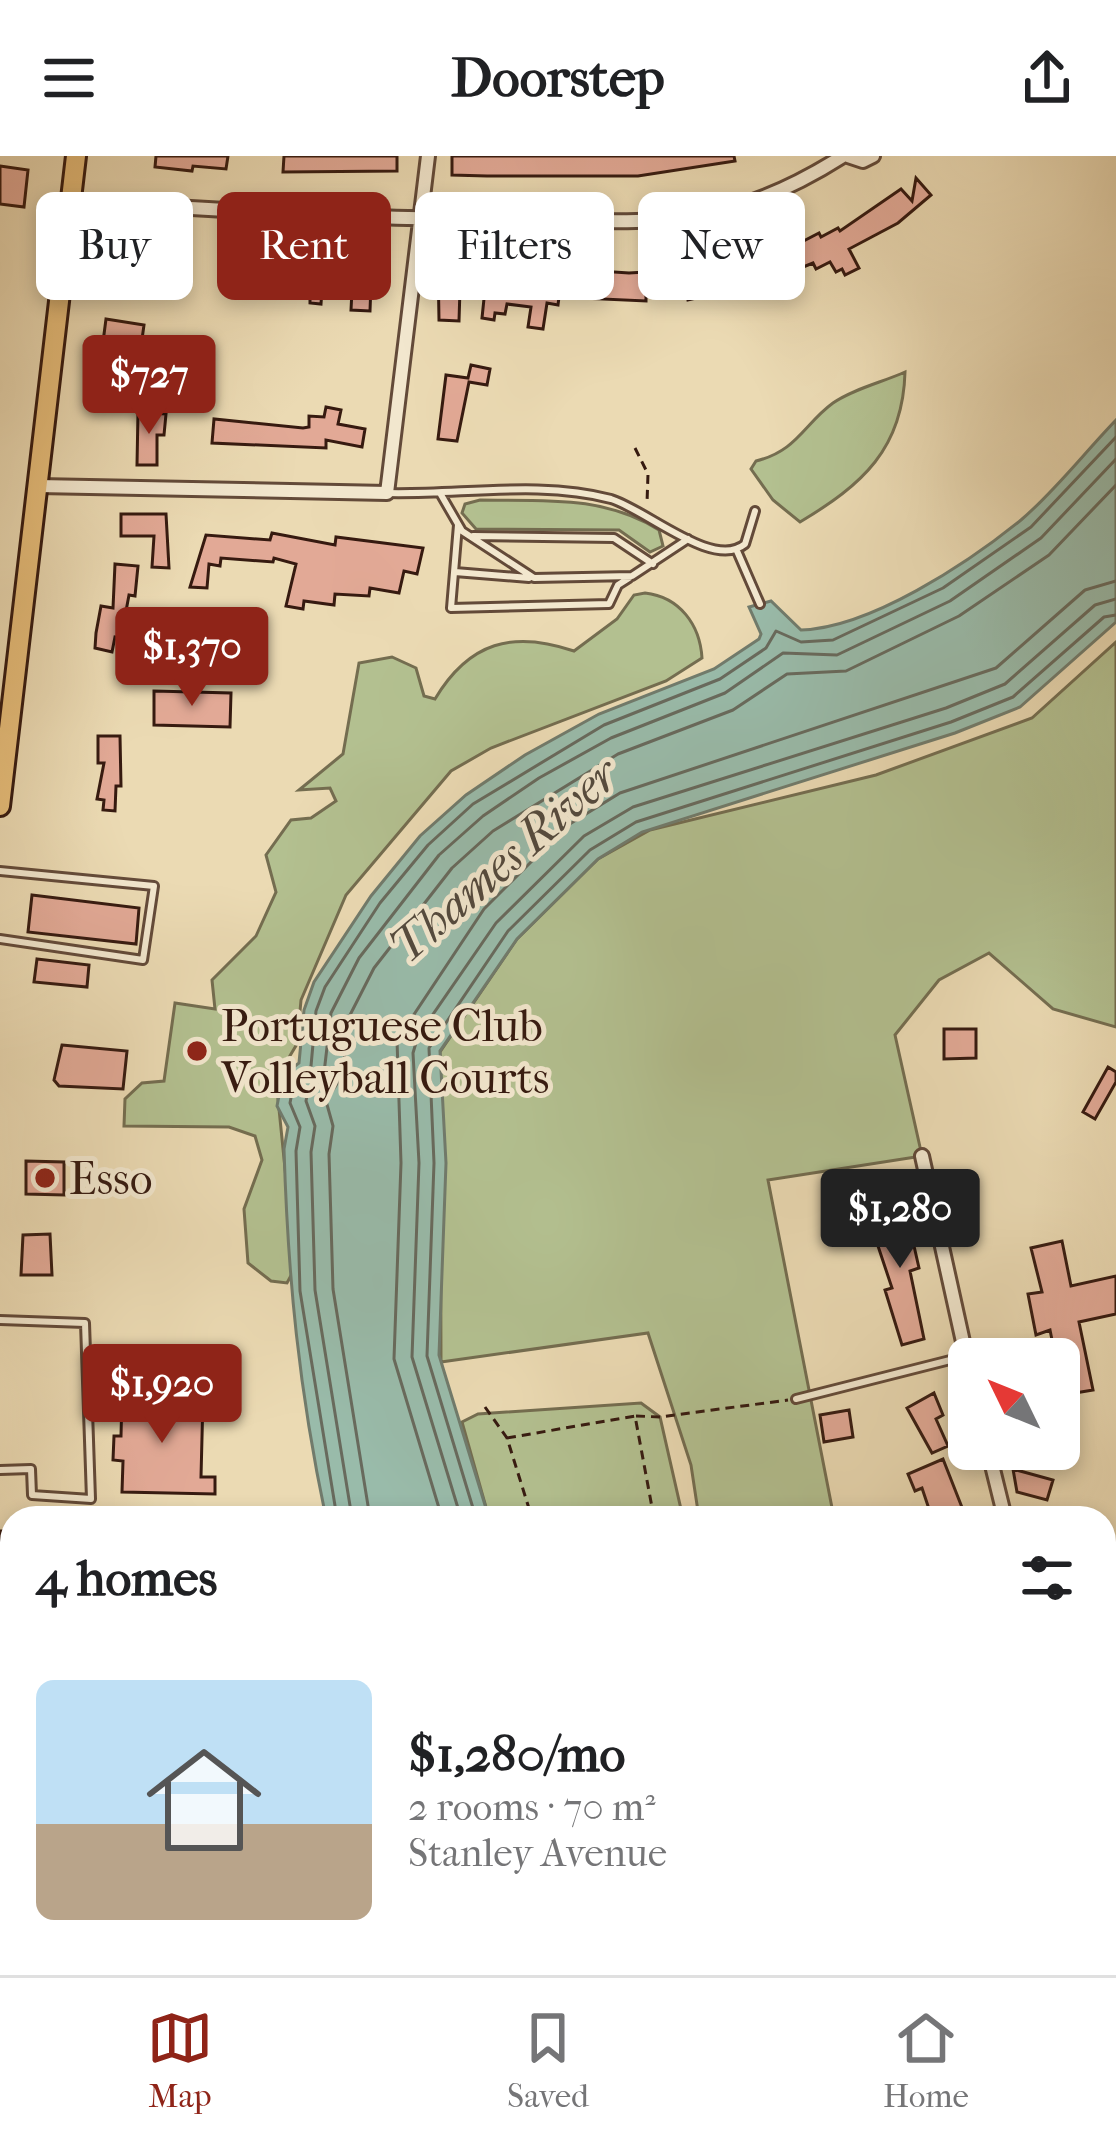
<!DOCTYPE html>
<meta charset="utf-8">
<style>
:root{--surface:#fff;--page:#f6f6f6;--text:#202124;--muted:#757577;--line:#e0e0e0;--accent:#8f2418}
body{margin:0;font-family:"IM FELL French Canon",serif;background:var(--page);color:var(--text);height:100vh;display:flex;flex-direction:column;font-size:45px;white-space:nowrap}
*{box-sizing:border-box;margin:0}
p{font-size:39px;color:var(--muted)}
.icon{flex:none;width:66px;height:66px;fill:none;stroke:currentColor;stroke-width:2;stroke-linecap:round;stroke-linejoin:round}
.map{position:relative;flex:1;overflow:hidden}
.panel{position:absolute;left:0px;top:1350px;width:1116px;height:471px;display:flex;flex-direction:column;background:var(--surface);border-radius:36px 36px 0 0;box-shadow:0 6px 18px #0003}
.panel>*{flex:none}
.hud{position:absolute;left:36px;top:36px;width:1044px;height:108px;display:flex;gap:24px}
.needle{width:78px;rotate:313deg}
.fabs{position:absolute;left:948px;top:1182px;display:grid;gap:24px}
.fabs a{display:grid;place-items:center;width:132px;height:132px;border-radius:18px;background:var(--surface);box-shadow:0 6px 18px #0003;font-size:60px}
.price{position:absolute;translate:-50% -102px;padding:0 27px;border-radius:12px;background:var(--accent);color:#fff;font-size:39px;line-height:78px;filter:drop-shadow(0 3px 6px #0008)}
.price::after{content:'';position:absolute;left:50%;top:72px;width:36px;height:27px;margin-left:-18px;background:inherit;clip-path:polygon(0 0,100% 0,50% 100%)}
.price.on{background:#222;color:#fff}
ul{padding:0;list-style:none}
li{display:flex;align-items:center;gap:36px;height:300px;padding:0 36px}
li+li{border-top:3px solid var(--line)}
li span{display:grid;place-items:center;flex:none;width:336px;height:240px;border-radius:18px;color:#555}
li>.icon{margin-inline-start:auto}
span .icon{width:144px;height:144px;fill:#fffc;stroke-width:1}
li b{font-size:51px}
h2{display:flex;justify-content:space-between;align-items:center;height:144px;padding:0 36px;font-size:51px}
.tag{padding:0 42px;border-radius:18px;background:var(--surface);box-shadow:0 6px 18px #0003;font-size:42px;line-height:108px}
.tag.on{background:var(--accent);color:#fff}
header{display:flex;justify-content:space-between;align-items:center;height:156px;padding:0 36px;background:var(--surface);font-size:54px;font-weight:700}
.tabs{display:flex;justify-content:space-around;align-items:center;height:168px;border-top:3px solid var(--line);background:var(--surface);font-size:33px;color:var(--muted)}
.tabs a{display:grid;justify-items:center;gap:6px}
.tabs .on{color:var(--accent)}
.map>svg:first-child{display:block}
</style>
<header><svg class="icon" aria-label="menu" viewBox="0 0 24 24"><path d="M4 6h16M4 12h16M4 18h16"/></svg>Doorstep<svg class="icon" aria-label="share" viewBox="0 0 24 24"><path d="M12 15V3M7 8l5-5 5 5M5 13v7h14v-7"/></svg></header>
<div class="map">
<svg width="1116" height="1819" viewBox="0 0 1116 1819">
<rect width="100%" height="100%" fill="#ebdab3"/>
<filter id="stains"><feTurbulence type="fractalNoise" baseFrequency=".00167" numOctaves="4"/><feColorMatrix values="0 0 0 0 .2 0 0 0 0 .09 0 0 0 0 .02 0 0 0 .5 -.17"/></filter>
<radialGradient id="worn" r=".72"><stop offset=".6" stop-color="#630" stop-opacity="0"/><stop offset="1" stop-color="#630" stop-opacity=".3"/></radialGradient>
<!-- green -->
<path fill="#b3c090" stroke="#746d50" stroke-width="3" d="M905,216C903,293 862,329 800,366L773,344L751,313L756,305C797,295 804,268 833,247C853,233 883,226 905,216Z
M480,344C542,345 604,339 659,374L663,390L650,396L619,374L476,373L462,357L465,348Z
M645,437C680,441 700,469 702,502L666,525L491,592L451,615L346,739L301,844L297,888L276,923L295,1112L287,1127L271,1125L248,1107L244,1053L262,1004L255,980L229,971L124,970L125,943L142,927L164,925L175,847L215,853L212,824L256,780L276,736L266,699L291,664L311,662L336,645L330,632L299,634L343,598L359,507L392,501L416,512L424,540L435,543C469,486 513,474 574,495L617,463L634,439Z
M1116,486V871L1053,853L989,797L939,824L895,879L922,1000L768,1024L834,1362H699L691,1309L648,1177L441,1206L440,896L517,783L598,703L650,674L876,619L1032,562Z
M641,1247L660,1261L683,1362H489L462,1266L478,1258Z"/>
<!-- water -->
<path fill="#9ba" stroke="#717b6c" stroke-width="3" d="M1116,264V466L1020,551L955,577L642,676L598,703L517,783L440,895L446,1007L439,1199L489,1362H326C299,1234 288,1123 284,993L288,971L277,950L283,919L299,907L304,854L314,826L371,740L420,680L466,639L525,599L599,558L714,513L759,483L761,478L749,451L771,445L801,474C870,472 968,407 1021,364C1055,335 1085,296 1116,264Z
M438,1809H618L619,1819H439Z"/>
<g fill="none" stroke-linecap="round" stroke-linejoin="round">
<!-- shore -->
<path stroke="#686a5d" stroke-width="3" d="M337,1362L300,1135L296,995L300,971L290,947L294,926L311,910L316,855L325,831L380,747L428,689L473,648L604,569L720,523L766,492L776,475L801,486L833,484L943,432L1031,371L1116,281
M352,1362L315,1134L311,996L315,970L306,945L308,934L324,917L331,857L359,802L439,699L483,660L539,622L611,582L725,537L783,497L837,499L950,445L1041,382L1116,303
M370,1362L333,1133L329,998L333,970L326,945L342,920L350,859L374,812L452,712L493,675L618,598L733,554L787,518L846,515L959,460L1049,399L1116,329
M442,1362L394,1203L401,1007L397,884L484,753L568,669L620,637L996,512L1085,434L1116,425
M461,1362L412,1201L419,1007L413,897L418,880L496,767L584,680L633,651L946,552L1005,528L1095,449L1116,443
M476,1362L427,1200L434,1007L429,892L508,775L590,694L636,666L951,566L1013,541L1104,461L1116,459"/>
</g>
<!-- building -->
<path fill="#e2a996" stroke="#361a10" stroke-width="3" d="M156,0H228L226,13L193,10L192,15L155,11Z
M284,0H397V15L283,16Z
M452,0H734L735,5L638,20H487L452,19Z
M0,10L28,14L24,51L0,48Z
M916,22L931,39L898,67L849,93L859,112L845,119L842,113L836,116L830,106L816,113L813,107L766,126L688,144L687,137L646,136V145L559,141L558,149L547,147L543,173L528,171L531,151L507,148L505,158L495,157L494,164L482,162L485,133H460L459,165L439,164L438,106L486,105V114H509L510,109L629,117L713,112L714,117L765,105L819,77L821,81L838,72L840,75L901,33L912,45Z
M104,80L131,83L124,139L97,136Z
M225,100L319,110V105L385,107L384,129L371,128L370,155L351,154L352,134L322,133L321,148L310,147V132L284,130L283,138L271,137L246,131L247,123L223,121Z
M106,163L144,169L133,247L98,242L103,208L125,211L129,189L103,186Z
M471,209L490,213L487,229L469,226L457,285L438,283L446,219L468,222Z
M326,251L341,254L338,268L365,273L362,291L326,284V292L212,287L214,263L303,272L309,271V260L324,261Z
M138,256L166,258L164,279H157V309H137Z
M121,358H166L169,412L152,411L154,380H121Z
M272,377L335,389L336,381L423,392L417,418L404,415L399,437L370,432L369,440L335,438L334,449L304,445L303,453L286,450L296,408L274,402L273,406L221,402L220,410L209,408L207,432L190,431L206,379L270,384Z
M115,408L138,410L135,440L129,439L121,482L115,481L112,496L95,492L96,477L101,450L113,452Z
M154,535L231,537L230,571L154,569Z
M98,580H120L121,630H116L115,655L103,654L104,644L97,643L104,607H98Z
M32,739L139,752L136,788L28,776Z
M37,803L89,809L87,831L34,826Z
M944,873H976V902L944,903Z
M62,889L127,895L123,933L59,930L54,924Z
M1108,911L1116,916V926L1095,963L1083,956Z
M26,1005L64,1006V1039L26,1038Z
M904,1046L919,1112L910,1115L924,1183L902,1189L885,1134L892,1132L874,1078L884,1075L878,1055Z
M50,1078L52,1119H21L23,1079Z
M1062,1085L1071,1130L1116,1120V1158L1079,1166L1093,1234L1063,1239L1050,1174L1036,1179L1028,1138L1042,1136L1031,1092Z
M934,1237L943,1259L936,1263L948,1290L932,1297L907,1252Z
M122,1240L203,1242L201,1321H215V1338L122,1336L123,1305L113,1304L114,1280H121Z
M849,1254L853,1281L824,1286L820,1259Z
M943,1303L963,1354L932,1362L922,1332L915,1335L908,1318Z
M1013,1313L1053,1324L1047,1344L1017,1336Z
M0,1375H12V1501H0Z
M1104,1582L1116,1586V1651L1104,1650Z"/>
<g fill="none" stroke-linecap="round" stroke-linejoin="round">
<defs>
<path id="lane" d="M387,337C459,339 541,324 611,343C647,354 713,414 745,388L755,355
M440,337L462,375L534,422L632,420L688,383
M458,369L451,452L609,448L618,429L629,422
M473,380L614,382L653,408
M737,395L760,448
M455,416L529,422
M0,715L154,730L143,804L0,783
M0,1164L85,1167L91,1343L32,1339L31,1313L0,1314
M796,1243L966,1200
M766,1809L769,1819"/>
<path id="street" d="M848,0L863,5L873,0
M72,45C224,54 376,64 528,64C585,64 644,69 701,59C753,50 799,28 843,0
M38,330L387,337L428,0
M922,1000L969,1213
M988,1293L1005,1362
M1104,1449L1116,1453
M1104,1767L1116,1771
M1104,1809L1107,1819
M925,1819L967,1809"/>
<path id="primary" d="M0,650L76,0"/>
</defs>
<!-- lane casing -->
<use href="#lane" stroke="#634a39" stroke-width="12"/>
<!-- street casing -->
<use href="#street" stroke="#634a39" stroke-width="18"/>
<!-- primary casing -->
<use href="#primary" stroke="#361a10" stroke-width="24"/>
<!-- path -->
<path stroke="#361a10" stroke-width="3" stroke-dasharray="9 6" stroke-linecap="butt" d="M635,292L648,318L647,347
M485,1251L507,1282L532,1362
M636,1260L660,1261L788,1244
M507,1282L635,1260L654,1362"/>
<!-- lane -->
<use href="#lane" stroke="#f2e7ce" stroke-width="6"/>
<!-- street -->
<use href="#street" stroke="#f2e7ce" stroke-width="12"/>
<!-- primary -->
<use href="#primary" stroke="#e6bd7a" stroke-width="18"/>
</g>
<!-- markers -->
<g fill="#8f2418" stroke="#f2e7ce" stroke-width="4.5">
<circle cx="197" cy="895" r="12"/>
<circle cx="45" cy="1022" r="12"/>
</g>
<g text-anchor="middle" stroke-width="10" stroke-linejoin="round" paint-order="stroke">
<!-- poi labels -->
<g font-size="45" fill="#361a10" stroke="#f2e7ce" text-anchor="start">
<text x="221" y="885">Portuguese Club<tspan x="221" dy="52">Volleyball Courts</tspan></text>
<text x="69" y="1038">Esso</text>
</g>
<!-- water labels -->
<g font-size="48" font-style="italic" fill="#544a3e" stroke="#f2e7ce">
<text transform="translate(503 704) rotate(-41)" y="17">Thames River</text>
</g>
</g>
<rect width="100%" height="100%" filter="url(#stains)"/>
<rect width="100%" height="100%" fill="url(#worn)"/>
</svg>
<div class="fabs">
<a><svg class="needle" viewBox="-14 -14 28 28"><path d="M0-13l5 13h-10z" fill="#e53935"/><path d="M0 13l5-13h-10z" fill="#757577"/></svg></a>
</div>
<b class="price" style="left:149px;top:281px">$727</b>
<b class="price" style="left:192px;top:553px">$1,370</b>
<b class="price on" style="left:900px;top:1115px">$1,280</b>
<b class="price" style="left:162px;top:1290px">$1,920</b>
<div class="hud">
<a class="tag">Buy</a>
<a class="tag on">Rent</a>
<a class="tag">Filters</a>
<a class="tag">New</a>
</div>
<section class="panel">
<h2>4 homes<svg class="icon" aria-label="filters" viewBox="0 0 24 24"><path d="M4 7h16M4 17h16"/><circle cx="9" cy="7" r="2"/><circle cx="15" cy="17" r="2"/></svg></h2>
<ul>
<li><span style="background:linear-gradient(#bfe0f5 60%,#b9a48a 0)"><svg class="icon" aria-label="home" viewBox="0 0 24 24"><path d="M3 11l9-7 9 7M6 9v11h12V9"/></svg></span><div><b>$1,280/mo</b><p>2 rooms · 70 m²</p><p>Stanley Avenue</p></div></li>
</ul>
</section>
</div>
<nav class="tabs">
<a class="on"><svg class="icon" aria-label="map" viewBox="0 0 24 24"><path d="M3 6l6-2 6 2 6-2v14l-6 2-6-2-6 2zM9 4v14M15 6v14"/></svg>Map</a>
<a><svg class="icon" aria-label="saved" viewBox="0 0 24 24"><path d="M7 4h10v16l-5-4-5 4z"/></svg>Saved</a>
<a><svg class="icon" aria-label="home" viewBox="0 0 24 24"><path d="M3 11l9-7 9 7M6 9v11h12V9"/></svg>Home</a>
</nav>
